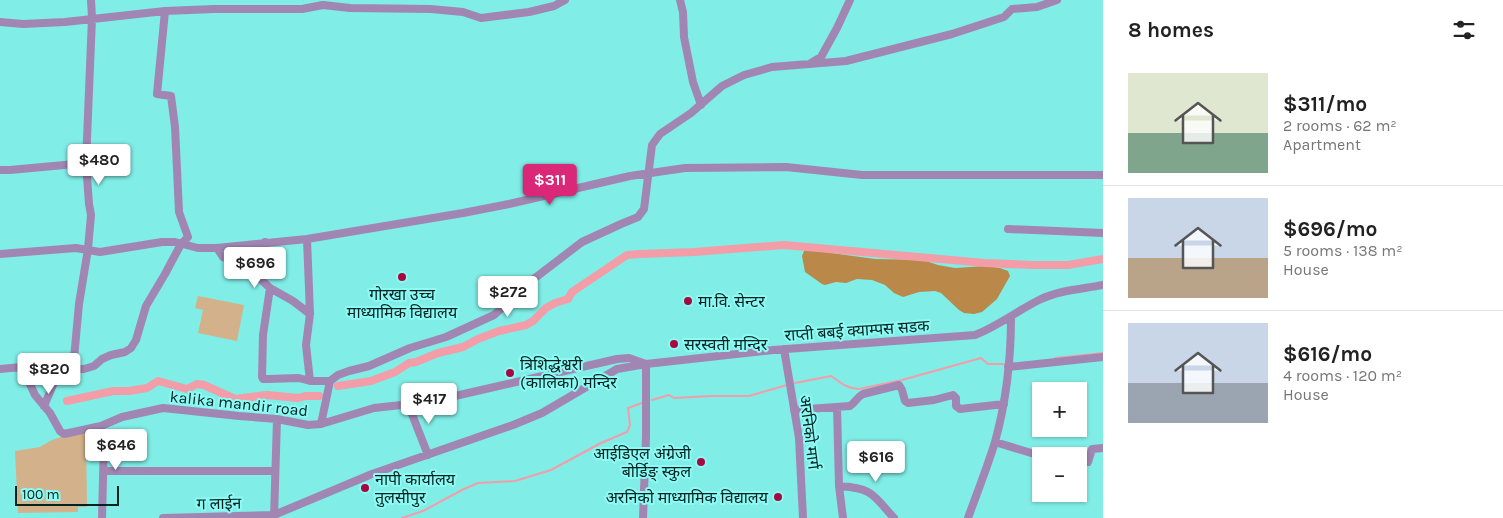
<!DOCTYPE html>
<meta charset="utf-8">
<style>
:root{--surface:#fff;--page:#f2f2f2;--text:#222;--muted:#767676;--line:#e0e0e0;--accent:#db2777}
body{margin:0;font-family:Karla,"Noto Sans Devanagari",sans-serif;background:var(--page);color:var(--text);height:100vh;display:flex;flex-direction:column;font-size:19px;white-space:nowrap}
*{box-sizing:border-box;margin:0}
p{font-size:16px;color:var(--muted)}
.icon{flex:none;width:28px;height:28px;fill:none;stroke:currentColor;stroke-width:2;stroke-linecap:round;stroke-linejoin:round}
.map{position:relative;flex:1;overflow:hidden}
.details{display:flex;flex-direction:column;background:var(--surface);width:400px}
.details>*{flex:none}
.buttons{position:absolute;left:1032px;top:382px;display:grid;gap:10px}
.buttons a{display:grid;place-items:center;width:55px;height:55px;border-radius:0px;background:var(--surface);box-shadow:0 1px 4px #0004;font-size:25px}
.scale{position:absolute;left:15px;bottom:12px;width:104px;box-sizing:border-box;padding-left:5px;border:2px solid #002221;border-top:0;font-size:14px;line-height:18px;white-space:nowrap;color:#002221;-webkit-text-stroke:4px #8dfaf4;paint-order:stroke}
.price{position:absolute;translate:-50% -42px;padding:0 11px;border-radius:5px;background:#fff;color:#222;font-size:16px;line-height:32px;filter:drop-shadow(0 1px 2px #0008)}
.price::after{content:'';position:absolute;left:50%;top:30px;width:15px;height:11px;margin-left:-8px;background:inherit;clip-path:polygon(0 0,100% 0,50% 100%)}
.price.current{background:var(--accent);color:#fff}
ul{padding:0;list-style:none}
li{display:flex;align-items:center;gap:15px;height:125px;padding:0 25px}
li+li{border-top:1px solid var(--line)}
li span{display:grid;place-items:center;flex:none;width:140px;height:100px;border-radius:0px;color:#555}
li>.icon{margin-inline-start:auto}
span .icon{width:60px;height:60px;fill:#fffc;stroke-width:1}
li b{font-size:21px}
h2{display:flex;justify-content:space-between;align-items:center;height:60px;padding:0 25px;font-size:21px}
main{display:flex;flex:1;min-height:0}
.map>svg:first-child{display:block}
</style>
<main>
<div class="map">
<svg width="1103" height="518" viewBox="0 0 1103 518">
<rect width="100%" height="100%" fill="#80ede7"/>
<!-- green -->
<path fill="#d3b18a" d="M262,247L260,273L228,250Z
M198,296L244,305L237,341L198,333L203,310L195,308Z
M86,432L87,507H78V512L18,513L15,451L40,447L50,441L66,435Z"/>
<!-- forest -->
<path fill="#ba8848" d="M809,250L875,259L923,260L938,265L955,268L986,266L1000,268L1008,271L1010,276L997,299L982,312L974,314L964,313L959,310L941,293L935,291L919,292L903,297L894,293L885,285L872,280L857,279L846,283L836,282L825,285L822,284L805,272L802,256L804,251Z"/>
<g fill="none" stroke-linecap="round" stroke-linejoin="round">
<!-- stream -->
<path stroke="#f29da8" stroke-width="2" d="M1055,358L1103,353
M795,383L831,376L844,385L852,388L859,389L902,380L981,358L988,364H1006
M652,400L669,395L674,398L711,396H749L787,385
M402,518L423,511L462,490L478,483L515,481L551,470L601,443L627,432L630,425L628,408L642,403"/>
<!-- canal -->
<path stroke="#f29da8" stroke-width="8" d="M338,386L371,381L395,372L409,363L416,362L438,353L463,347L478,339L499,331L526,325L533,321L546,308L555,303L568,299L572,292L627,255L640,254L694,252L784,245L985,263L1033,265H1068L1103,259
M67,401L113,391H129L147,388L158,381L187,389L197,384L204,385L235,399L267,395L298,398L305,396H319"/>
<!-- minor -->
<path stroke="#a186b3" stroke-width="8" d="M680,0L683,12L684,37L693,82L701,105
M0,22L23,24L65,22L165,11L214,9H302L323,5L350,8L431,9L463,12L481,18L529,12L554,6L565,0
M811,63L821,57L837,28L850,0
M0,170H10L86,163
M1008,229L1103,233
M307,239L310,314L306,345L310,381H330
M217,248L223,257L255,274L270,288L293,301L310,314
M0,254L76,248L100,252L162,242H175L198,248H217L307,239L463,213L509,204L630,176L685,168L786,167L862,175H1103
M260,278L264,266L265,242
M270,288L263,335L262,377L263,379H268L299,378L310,381
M784,349L799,438L803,518
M22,367L35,395L50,413L60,431L64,434L101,426L122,417L163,408L239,416L277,419L308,425L321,424L374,408L429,402L617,359L629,358L646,364V437L643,518
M1008,367L1103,357
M0,369L22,367L51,369H84L94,366L102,359L111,355L125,352L131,348L136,340L146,306L165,274L181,244L188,237L179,212L175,127L171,96L157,94L165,11
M73,369L79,304L88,249L91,215L89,204L86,163L92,18L91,0
M408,404L428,455
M44,406L53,385L58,369
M837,407L839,486L843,518
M794,410L850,406C856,402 857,397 863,394L899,385L902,390L905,401L908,403L934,400L953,395L956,398V406L960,409L1004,404
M321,424L330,381L338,375L349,371L369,366L410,348L446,337L494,315L516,296L531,281L582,242L621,224L638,217L644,209L652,145L660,134L691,113L722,86L744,75L772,67L846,61L952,34L1004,17L1012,9L1037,7L1057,0
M101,426L104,440L102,518
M995,442L1041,456
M1079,461L1088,462L1092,449L1103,448
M104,471H275
M839,486C873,488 873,495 894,518
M163,518L274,515L372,474L513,425L542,413L617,369L646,364L773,350L975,335C998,326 1017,311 1039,300C1059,290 1082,289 1103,285
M274,518L277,419
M968,518C977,493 987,468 995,442C1006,402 1011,359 1011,317"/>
</g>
<!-- markers -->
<g fill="#a40a3f" stroke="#8dfaf4" stroke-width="2">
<circle cx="402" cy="277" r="5"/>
<circle cx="688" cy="301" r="5"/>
<circle cx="674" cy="344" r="5"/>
<circle cx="510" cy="373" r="5"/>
<circle cx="701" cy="462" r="5"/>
<circle cx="365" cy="488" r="5"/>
<circle cx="778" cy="497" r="5"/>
</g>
<g text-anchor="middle" stroke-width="4" stroke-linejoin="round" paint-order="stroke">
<!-- poi labels -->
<g font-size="16" fill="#002221" stroke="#8dfaf4" text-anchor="start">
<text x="402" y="300" text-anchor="middle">गोरखा उच्च<tspan x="402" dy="18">माध्यामिक विद्यालय</tspan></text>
<text x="698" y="307">मा.वि. सेन्टर</text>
<text x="684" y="350">सरस्वती मन्दिर</text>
<text x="520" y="370">त्रिशिद्धेश्वरी<tspan x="520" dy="18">(कालिका) मन्दिर</tspan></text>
<text x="691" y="459" text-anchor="end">आईडिएल अंग्रेजी<tspan x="691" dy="18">बोर्डिङ् स्कुल</tspan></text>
<text x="375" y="485">नापी कार्यालय<tspan x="375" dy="18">तुलसीपुर</tspan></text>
<text x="768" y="503" text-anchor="end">अरनिको माध्यामिक विद्यालय</text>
</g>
<!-- street labels -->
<g font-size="16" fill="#002221" stroke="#8dfaf4">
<text transform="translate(857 330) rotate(-4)" y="6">राप्ती बबई क्याम्पस सडक</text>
<text transform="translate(239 403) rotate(6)" y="6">kalika mandir road</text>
<text transform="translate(810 432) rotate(83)" y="6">अरनिको मार्ग</text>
<text transform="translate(219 503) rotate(-1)" y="6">ग लाईन</text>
</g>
</g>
</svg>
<div class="buttons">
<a>+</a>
<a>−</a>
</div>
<div class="scale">100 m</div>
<b class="price" style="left:99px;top:186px">$480</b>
<b class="price current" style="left:550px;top:206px">$311</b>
<b class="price" style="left:255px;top:289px">$696</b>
<b class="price" style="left:508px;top:318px">$272</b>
<b class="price" style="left:49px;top:395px">$820</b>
<b class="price" style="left:429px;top:425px">$417</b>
<b class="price" style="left:116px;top:471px">$646</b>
<b class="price" style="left:876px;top:483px">$616</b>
</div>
<section class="details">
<h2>8 homes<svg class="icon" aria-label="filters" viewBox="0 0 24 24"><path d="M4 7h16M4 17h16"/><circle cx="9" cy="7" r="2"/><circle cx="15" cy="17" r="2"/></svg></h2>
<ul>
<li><span style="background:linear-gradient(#dfe7d0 60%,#7fa58c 0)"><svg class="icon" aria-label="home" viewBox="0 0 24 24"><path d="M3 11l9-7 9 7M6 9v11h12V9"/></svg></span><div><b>$311/mo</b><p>2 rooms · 62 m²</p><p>Apartment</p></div></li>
<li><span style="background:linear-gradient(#c9d6e8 60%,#b9a48a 0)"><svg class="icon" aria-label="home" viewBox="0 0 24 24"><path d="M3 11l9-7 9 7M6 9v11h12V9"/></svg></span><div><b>$696/mo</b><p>5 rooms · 138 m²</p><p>House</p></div></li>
<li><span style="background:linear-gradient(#c9d6e8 60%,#9aa5b1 0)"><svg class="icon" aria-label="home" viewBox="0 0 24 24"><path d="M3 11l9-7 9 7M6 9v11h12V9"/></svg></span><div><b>$616/mo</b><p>4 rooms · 120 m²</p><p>House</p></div></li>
</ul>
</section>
</main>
